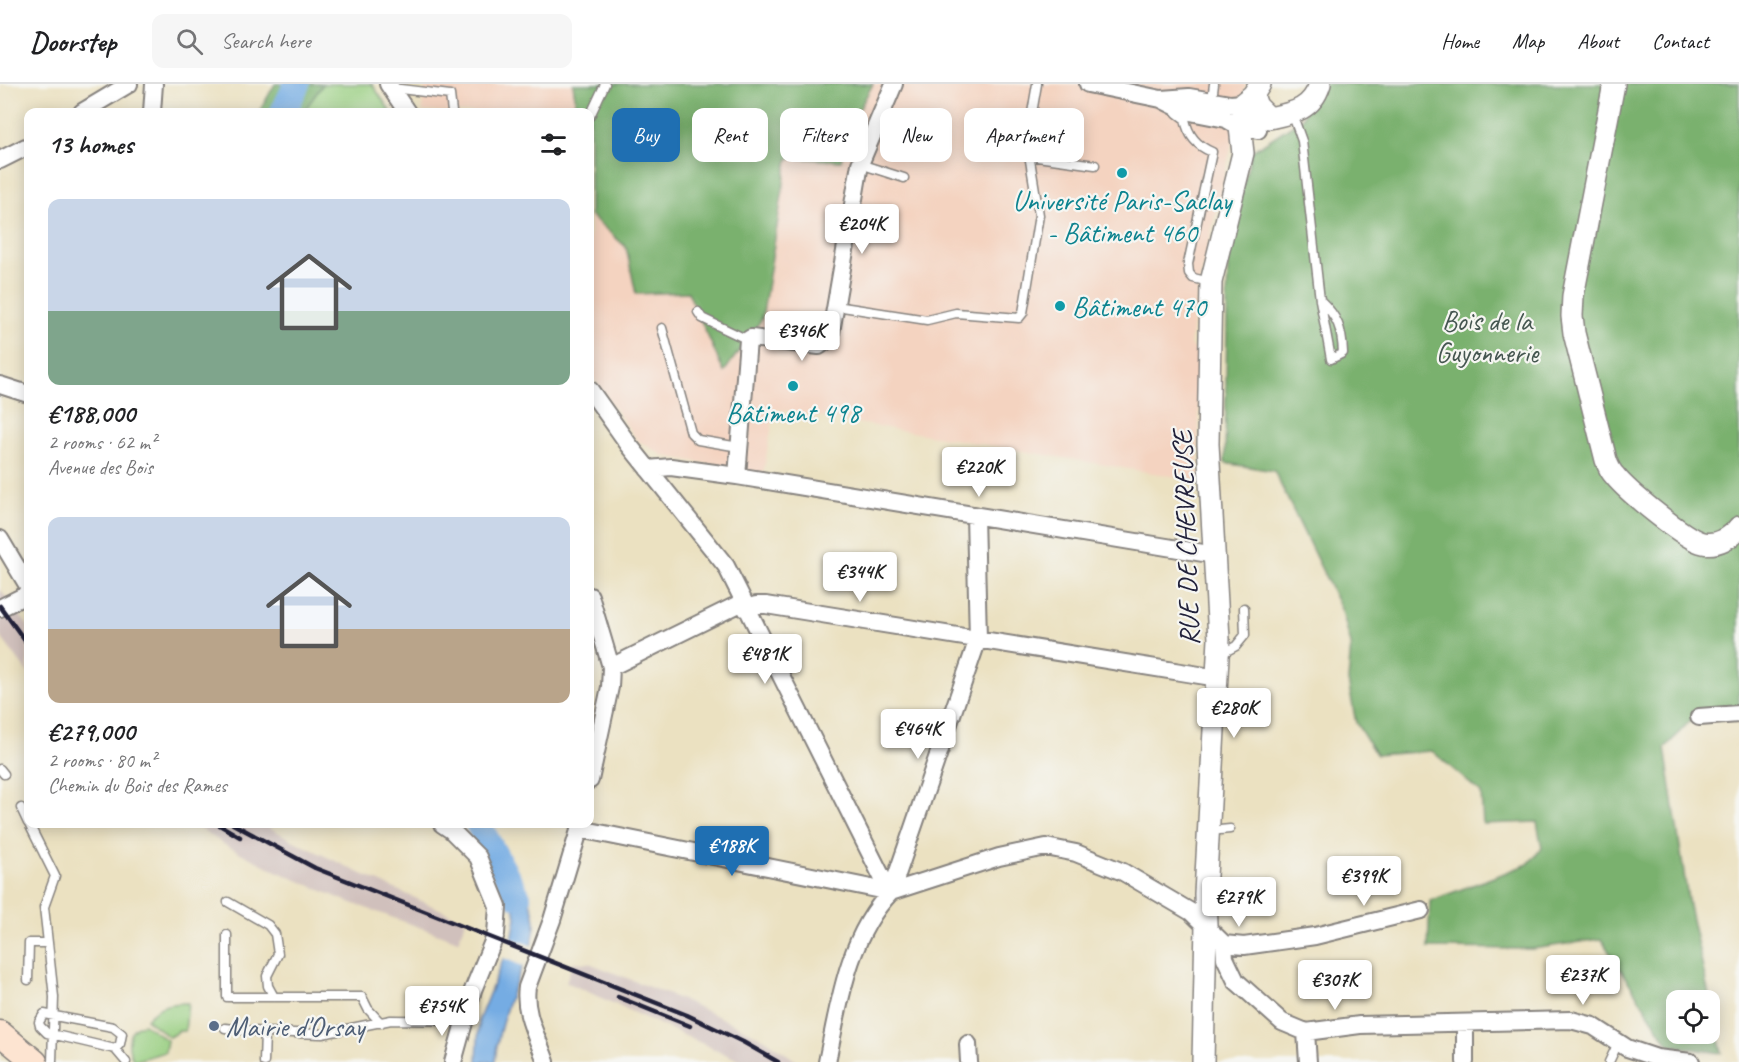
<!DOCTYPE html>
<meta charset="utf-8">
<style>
:root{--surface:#fff;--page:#f6f6f6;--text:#202124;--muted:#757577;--line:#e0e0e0;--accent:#1f6fb2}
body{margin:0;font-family:Caveat,sans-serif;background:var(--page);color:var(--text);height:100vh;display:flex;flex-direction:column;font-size:22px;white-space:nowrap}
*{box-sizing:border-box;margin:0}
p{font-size:20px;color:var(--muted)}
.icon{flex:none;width:33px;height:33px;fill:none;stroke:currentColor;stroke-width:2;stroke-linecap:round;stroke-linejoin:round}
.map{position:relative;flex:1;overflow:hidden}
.details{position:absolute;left:24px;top:24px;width:570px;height:720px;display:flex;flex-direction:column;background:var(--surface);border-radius:12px;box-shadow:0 3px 15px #0003}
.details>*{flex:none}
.hud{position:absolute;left:612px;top:24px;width:570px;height:54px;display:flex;gap:12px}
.buttons{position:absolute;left:1666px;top:906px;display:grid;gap:12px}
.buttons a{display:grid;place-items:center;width:54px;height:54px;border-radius:12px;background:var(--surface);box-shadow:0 3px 15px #0003;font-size:30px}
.price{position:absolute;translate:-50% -51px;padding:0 14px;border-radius:6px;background:#fff;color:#222;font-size:20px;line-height:39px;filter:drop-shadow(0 2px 3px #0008)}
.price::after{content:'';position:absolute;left:50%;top:36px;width:18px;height:14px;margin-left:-9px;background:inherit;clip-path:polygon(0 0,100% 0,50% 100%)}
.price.on{background:var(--accent);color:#fff}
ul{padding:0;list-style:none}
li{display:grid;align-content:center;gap:12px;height:318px;padding:0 24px}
li span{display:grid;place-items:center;height:186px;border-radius:12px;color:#555}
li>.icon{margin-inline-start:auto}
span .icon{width:108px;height:108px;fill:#fffc;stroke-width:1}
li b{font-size:26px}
h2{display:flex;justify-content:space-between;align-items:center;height:72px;padding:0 24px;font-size:26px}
.chip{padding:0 21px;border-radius:12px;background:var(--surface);box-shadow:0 3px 15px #0003;font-size:21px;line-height:54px}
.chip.on{background:var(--accent);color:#fff}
header{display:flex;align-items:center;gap:36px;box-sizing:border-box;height:84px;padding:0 30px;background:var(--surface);border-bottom:2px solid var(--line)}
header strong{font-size:28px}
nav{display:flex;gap:33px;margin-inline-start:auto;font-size:21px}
.search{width:420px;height:54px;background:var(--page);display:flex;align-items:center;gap:15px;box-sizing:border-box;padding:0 21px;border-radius:12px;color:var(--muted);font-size:22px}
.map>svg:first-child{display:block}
</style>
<header>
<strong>Doorstep</strong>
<div class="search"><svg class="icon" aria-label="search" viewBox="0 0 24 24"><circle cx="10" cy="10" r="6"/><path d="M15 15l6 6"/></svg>Search here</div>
<nav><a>Home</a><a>Map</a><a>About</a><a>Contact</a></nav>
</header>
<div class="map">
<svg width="1739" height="978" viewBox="0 0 1739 978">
<rect width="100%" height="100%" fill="#f6f6f2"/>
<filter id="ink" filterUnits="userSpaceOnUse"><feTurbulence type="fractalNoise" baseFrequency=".0167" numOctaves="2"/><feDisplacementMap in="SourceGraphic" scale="12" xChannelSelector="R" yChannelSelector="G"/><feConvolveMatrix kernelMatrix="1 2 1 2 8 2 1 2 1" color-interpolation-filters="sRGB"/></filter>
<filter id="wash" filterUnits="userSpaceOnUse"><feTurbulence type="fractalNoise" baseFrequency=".008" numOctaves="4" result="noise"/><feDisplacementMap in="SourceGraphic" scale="24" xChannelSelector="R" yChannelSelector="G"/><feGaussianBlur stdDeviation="1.35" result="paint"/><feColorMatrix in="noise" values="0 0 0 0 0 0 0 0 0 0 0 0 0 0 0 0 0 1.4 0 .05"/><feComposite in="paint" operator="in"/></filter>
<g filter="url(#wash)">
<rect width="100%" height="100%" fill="#ebe1c1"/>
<!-- built -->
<path fill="#f4d3c0" d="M426,0H1246L1198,204L1190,261L1200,271L1198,378L1200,397L775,325L763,390L664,372L637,356L590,289V28H423L422,17Z"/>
<!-- industrial -->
<path fill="#d0c0bc" d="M0,505L28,542V589L0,552Z
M194,740H263L290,755L364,791L466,837L458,857L346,817L276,787L225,761Z
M573,878L589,879L692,920L765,955L798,978H743L566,898Z"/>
<!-- green -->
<path fill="#98ce80" stroke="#5d785e" stroke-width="1.5" d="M323,0H372L391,28H303Z
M188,919L185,947H179L169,953L146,935C159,921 169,919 188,919Z
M144,940L167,956L165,968L134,977C127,965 125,943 144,940Z"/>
<!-- forest -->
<path fill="#7ab16e" stroke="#4e6a54" stroke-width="1.5" d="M275,0H323L303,28H259Z
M573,0H873L850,42L841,77L788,74L762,235L724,288L688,208L636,210L626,163L590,131V28H574L575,14Z
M1316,0H1739V627L1697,629L1665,664L1689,822L1710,916H1677V950H1710V917L1722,969L1669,961L1601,855L1532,865L1428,864L1430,817L1528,780L1542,764L1537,738L1483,740L1481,709L1432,667L1376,671L1356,639L1348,597L1351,560L1342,527L1274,387L1225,379L1228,161L1252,67L1302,35Z"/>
<!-- water -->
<path fill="#74ace3" stroke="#4b678f" stroke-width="1.5" d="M506,779C517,796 536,819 535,841C534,860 523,880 516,898C506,923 497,951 495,978H477L479,935L513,851L516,834L513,815L495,787Z"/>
<!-- pier -->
<path fill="#ebe1c1" d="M509,853L533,862L525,883L501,873Z"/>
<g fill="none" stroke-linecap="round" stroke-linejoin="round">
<!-- river -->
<path stroke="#74ace3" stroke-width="26" d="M283,28L297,0
M478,740L518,813"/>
</g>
</g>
<g filter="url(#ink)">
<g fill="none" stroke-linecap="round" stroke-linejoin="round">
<defs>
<path id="service" d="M392,4L450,11L452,28
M1212,16L1214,0
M1177,29L1185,35C1188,52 1197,62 1212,68L1188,180L1189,189L1193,194L1210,198
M1292,29L1302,57L1320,216L1331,275L1343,269C1342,245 1338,233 1320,216
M590,32L605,0
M1030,72L1095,81
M860,80L904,94
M836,222L927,236L956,229L1019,234L1023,229L1039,131L1027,58L1037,0
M698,228L702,234L748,256
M662,244L691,349L698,356L739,363
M1219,571L1236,562L1245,551L1244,524
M0,685L4,690
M21,724L28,739
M29,740L55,792L44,823L54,913L52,978
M1210,747L1230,745
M228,818L268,841L275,850L278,870L267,892L268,902L274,913
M227,851V913H362L368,925L381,939
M28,896L29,859H48
M225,944L265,948L264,978
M265,948L322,950L391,936L464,937
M115,965L120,960L122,950L113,943L44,930L39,938L40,942L47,949L115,965L126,978
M1609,978L1618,959"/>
<path id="minor" d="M388,0L407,28
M1088,0L1161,15L1189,13L1230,20L1243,19L1255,38L1258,46L1240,43L1226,35L1185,27L1161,15
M82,28L129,0
M152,28L154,0
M0,76L28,62
M0,301L28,310
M590,306L629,361L726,482L885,799L891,808
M648,385L671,383L737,392L1215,471
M737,392L748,256L751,254L819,262L830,254L860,80L894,0
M0,455L28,502
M590,512L611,583L610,603L590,696
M0,524L24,512L28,507
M746,525L756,521H766L1218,594
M611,583L743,518
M1699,633L1739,630
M442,740L451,746L478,773L498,822L496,850L473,906L453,978
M580,745L891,808L999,773L1046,763L1076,769L1123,788L1191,828L1224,860L1244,862L1315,852L1421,826
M1224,860L1225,874L1236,897L1282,938L1306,948L1360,941L1571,936L1593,942L1627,964L1657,974L1691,978
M1465,940V978
M1306,948L1308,978
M968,960L969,978
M546,978C538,954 523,929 527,903L552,836L581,740
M827,978C839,920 848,852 891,808L978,555L975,431"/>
<path id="tertiary" d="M1614,0L1573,212L1572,232L1574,249L1606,376C1608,382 1611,388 1615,392C1627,407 1686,456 1703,459C1717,462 1732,453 1739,443
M1253,11L1257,22L1269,34C1293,29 1312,26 1320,0
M1203,978L1206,841L1205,810L1219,555L1208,360L1211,198L1243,69L1240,43L1243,19L1253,11L1260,0"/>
<path id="secondary" d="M0,949L35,978"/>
</defs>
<!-- service casing -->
<use href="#service" stroke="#86827e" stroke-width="11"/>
<!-- minor casing -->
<use href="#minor" stroke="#86827e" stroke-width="20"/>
<!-- tertiary casing -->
<use href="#tertiary" stroke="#86827e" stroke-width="24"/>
<!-- secondary casing -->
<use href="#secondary" stroke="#86827e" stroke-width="27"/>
<!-- service -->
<use href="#service" stroke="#fff" stroke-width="8"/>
<!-- minor -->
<use href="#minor" stroke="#fff" stroke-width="16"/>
<!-- tertiary -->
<use href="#tertiary" stroke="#fff" stroke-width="21"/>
<!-- secondary -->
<use href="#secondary" stroke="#fde4d1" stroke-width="24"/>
<!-- rail -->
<path stroke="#22223b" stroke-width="4.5" d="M0,522L28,561
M218,740L240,753
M233,740L315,784L687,931L743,958L778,978
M618,913L690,942"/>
</g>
</g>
<!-- markers -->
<g fill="#0f9aa8" stroke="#f6f6f2" stroke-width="2">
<circle cx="1122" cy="89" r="6"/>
<circle cx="1060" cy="222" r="6"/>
<circle cx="793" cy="302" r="6"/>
</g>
<circle fill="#5c6f8a" stroke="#f6f6f2" stroke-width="2" cx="214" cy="942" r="6"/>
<g text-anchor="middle" stroke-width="4.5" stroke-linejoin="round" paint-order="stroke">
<!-- culture labels -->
<g font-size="28" fill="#0d838f" stroke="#f6f6f2">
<text x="1122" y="126">Université Paris-Saclay<tspan x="1122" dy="32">- Bâtiment 460</tspan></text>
<text x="1072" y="232" text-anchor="start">Bâtiment 470</text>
<text x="793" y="338">Bâtiment 498</text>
</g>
<!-- park labels -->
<g font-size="28" fill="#455650" stroke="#f6f6f2">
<text x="1487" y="246">Bois de la<tspan x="1487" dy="32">Guyonnerie</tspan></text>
</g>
<!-- street labels -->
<g font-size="28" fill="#22223b" stroke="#f6f6f2">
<text transform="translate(1185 454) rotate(-92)" y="10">RUE DE CHEVREUSE</text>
</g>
<!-- service labels -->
<g font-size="28" fill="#4e5e75" stroke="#f6f6f2" text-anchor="start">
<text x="226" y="952">Mairie d'Orsay</text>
</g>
</g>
</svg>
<div class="buttons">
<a><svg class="icon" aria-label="locate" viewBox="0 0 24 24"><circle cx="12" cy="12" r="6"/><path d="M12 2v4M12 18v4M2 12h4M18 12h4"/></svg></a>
</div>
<b class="price" style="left:862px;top:171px">€204K</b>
<b class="price" style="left:802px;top:278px">€346K</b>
<b class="price" style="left:979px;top:414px">€220K</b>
<b class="price" style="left:860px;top:519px">€344K</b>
<b class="price" style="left:765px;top:601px">€481K</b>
<b class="price" style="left:1234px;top:655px">€280K</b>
<b class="price" style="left:918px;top:676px">€464K</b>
<b class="price on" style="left:732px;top:793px">€188K</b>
<b class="price" style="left:1364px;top:823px">€399K</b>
<b class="price" style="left:1239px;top:844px">€279K</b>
<b class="price" style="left:1583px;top:922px">€237K</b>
<b class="price" style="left:1335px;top:927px">€307K</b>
<b class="price" style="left:442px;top:953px">€754K</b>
<div class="hud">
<a class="chip on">Buy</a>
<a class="chip">Rent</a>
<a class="chip">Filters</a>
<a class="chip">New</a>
<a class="chip">Apartment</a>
</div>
<section class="details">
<h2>13 homes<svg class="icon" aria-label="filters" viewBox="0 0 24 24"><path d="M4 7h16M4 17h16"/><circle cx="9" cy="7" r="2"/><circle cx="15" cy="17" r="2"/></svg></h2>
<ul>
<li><span style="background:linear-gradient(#c9d6e8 60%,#7fa58c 0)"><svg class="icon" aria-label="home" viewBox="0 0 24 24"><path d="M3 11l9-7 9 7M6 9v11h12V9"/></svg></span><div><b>€188,000</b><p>2 rooms · 62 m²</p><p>Avenue des Bois</p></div></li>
<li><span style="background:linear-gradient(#c9d6e8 60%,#b9a48a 0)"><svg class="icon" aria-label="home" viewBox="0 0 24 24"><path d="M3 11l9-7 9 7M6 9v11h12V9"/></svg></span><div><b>€279,000</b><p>2 rooms · 80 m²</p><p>Chemin du Bois des Rames</p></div></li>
</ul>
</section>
</div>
